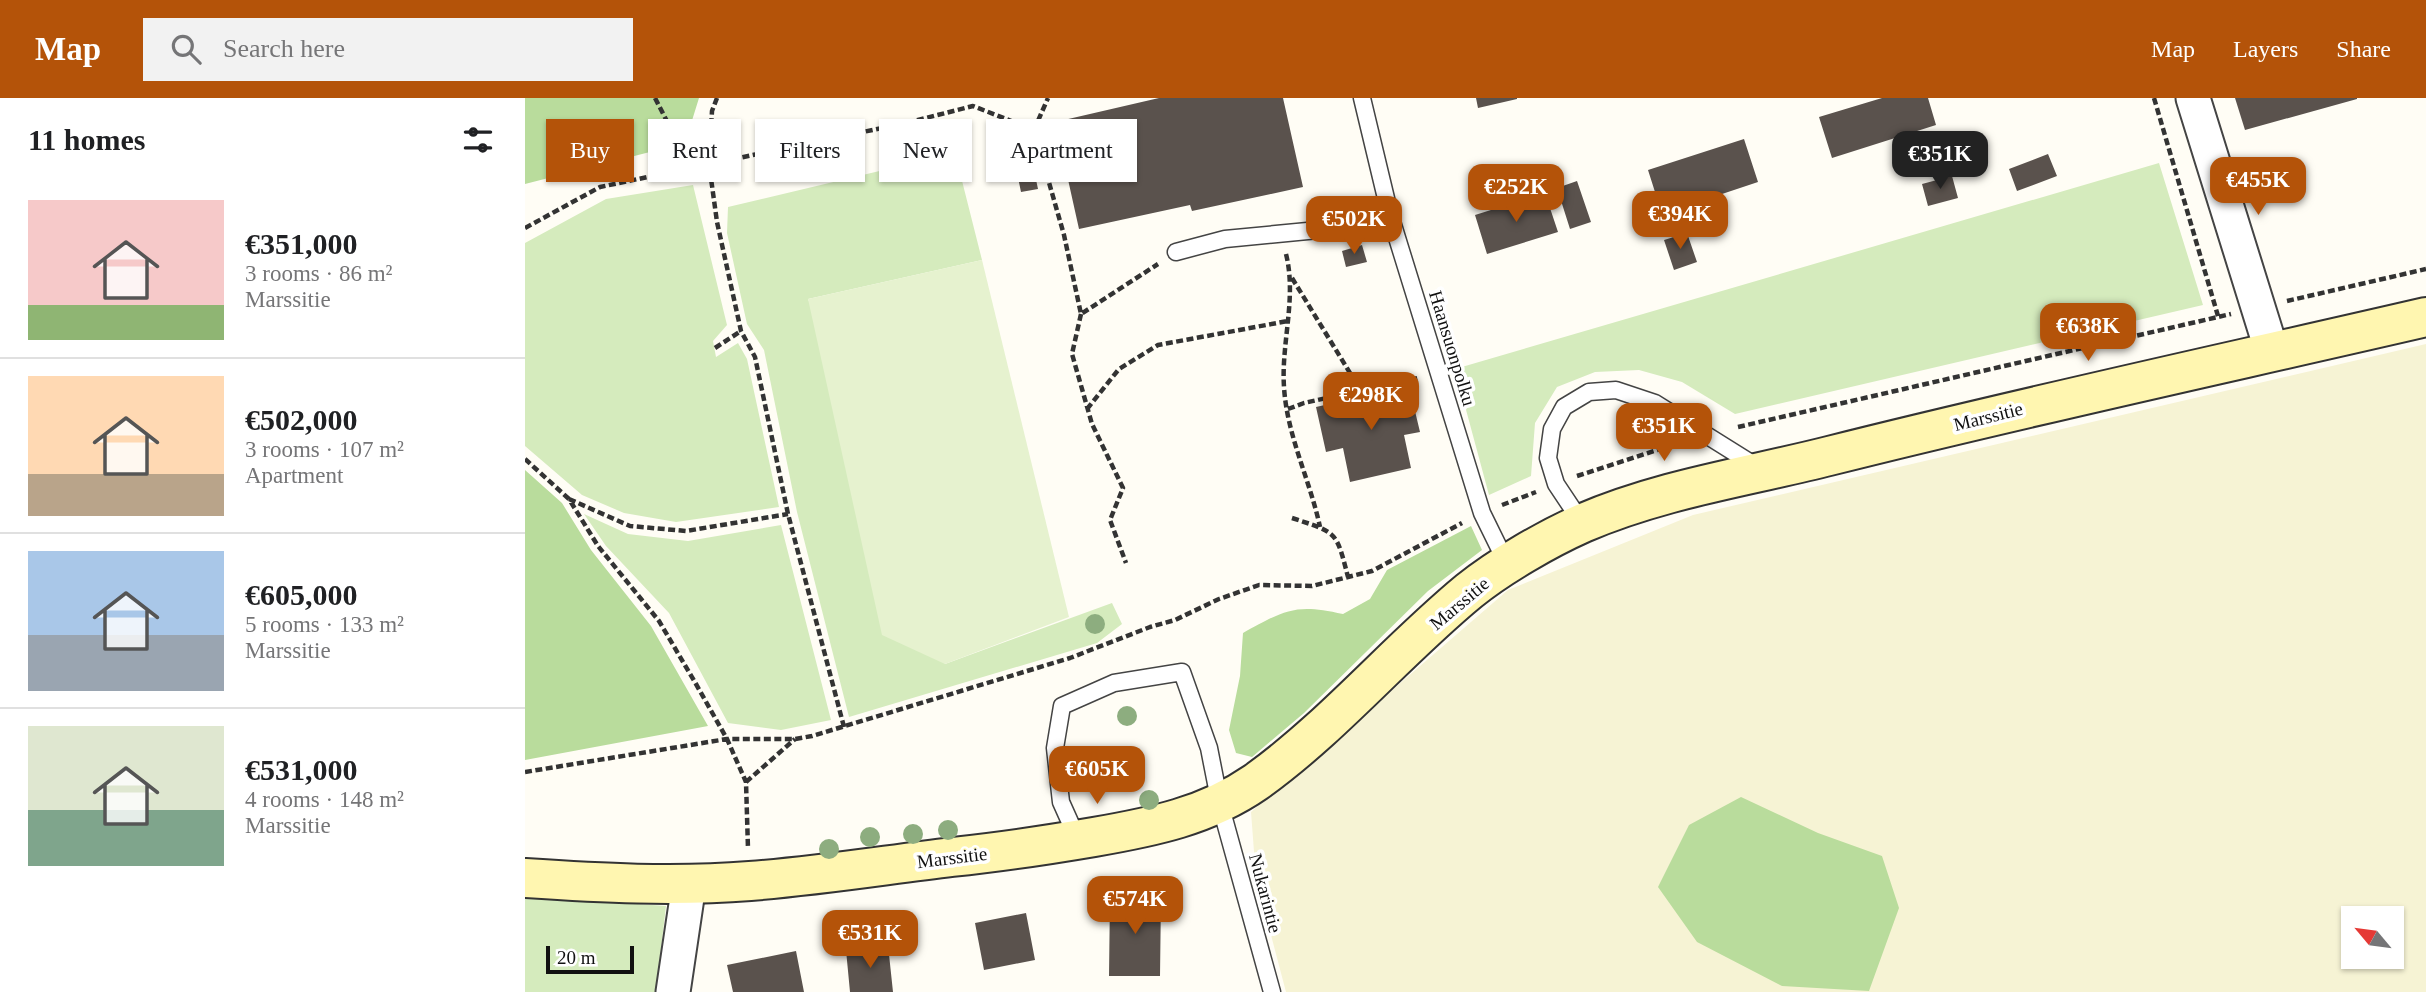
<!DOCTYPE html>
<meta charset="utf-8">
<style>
:root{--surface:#fff;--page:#f2f2f2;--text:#202124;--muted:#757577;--line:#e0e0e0;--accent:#b45309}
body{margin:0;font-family:Georgia,serif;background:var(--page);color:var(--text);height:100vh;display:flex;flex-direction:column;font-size:26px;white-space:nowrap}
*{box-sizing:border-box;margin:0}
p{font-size:23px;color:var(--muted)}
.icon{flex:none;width:38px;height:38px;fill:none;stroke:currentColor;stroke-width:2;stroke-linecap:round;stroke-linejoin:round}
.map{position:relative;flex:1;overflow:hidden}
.details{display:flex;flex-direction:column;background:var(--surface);width:525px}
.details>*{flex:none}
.guide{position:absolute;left:21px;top:21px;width:665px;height:63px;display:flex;gap:14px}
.needle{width:46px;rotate:299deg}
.controls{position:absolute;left:1816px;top:808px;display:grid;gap:14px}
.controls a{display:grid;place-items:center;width:63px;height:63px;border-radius:0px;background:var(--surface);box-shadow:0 2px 5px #0004;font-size:35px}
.scale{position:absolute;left:21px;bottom:18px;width:88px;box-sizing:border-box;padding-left:7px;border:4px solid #111;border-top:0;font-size:19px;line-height:24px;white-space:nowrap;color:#111;-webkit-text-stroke:5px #fff;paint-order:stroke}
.price{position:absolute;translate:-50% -60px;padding:0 16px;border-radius:14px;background:var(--accent);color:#fff;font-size:23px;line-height:46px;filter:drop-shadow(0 2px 4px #0008)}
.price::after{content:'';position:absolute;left:50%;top:42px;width:21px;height:16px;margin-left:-10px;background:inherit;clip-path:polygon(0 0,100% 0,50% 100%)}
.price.selected{background:#222;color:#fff}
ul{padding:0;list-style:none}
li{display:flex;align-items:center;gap:21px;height:175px;padding:0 28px}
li+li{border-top:2px solid var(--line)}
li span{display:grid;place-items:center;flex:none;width:196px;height:140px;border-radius:0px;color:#555}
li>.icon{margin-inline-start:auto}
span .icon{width:84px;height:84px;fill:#fffc;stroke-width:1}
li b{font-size:30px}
h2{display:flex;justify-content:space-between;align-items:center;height:84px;padding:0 28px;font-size:30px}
.pill{padding:0 24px;border-radius:0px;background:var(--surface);box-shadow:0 2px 5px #0004;font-size:24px;line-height:63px}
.pill.selected{background:var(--accent);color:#fff}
header{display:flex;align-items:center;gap:42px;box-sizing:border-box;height:98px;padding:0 35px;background:var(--accent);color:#fff}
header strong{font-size:33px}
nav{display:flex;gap:38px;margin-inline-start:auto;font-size:24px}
.search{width:490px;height:63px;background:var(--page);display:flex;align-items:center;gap:18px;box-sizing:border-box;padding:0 24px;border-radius:0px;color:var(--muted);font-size:26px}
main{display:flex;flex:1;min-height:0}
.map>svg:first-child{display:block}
</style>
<header>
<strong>Map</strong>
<div class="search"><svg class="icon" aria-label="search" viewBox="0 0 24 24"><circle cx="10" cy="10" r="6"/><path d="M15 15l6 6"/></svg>Search here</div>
<nav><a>Map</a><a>Layers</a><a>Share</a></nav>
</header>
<main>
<section class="details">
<h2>11 homes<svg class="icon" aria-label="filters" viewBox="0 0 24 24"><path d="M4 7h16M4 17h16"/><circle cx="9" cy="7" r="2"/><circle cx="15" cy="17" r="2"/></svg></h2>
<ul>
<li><span style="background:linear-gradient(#f6c9c9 75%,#8fb573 0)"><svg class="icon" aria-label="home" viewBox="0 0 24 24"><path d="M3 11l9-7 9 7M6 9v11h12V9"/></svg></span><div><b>€351,000</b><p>3 rooms · 86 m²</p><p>Marssitie</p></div></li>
<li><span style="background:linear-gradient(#ffd9b3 70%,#b9a48a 0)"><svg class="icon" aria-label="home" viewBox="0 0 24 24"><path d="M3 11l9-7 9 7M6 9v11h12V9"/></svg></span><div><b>€502,000</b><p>3 rooms · 107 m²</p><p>Apartment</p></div></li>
<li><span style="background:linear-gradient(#a9c7e8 60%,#9aa5b1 0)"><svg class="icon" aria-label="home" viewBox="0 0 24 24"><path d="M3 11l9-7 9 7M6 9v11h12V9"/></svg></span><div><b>€605,000</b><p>5 rooms · 133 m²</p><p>Marssitie</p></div></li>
<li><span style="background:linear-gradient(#dfe7d0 60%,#7fa58c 0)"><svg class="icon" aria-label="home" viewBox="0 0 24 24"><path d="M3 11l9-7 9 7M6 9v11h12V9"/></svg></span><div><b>€531,000</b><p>4 rooms · 148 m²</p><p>Marssitie</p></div></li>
</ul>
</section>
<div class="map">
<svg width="1901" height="894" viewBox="0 0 1901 894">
<rect width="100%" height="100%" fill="#fffdf5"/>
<!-- farmland -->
<path fill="#f6f3d4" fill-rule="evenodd" d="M1901,246V894H761L731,780L726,714L983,492L1168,417ZM1829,821H1867V859H1829Z"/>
<!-- green -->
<path fill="#d5ebbd" d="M430,55L457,162L283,201L420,566L587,505L597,526L572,545L324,619L272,414L239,252L222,226L202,135L203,109Z
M1634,65L1678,207L1210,316L1157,284L1114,272L1070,274L1032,289L1010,325L1006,378L964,397L930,271Z
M168,87L202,227L188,243L191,259L213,245L222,261L254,409L151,424L99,415L57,397L0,348V145L81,101Z
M59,416L103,436L163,443L256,427L306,622L256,632L203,625L144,515L81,448Z
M0,798L141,808L131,894H0Z"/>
<!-- forest -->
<path fill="#b9dc9c" d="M0,0H174L160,45L0,86Z
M0,372L37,405L66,452L126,528L183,628L0,662Z
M946,428L957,452L903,493L779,615L727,659L711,655L704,632L715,578L718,535C760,512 770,505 818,516L845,501L862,472Z
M1216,699L1293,735L1357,758L1374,810L1344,893L1257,888L1172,844L1133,789L1164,727Z"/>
<!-- pitch -->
<path fill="#e6f2cf" d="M457,162L544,519L420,566L357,537L283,201Z"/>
<!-- building -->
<path fill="#5a524d" d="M634,0H758L778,89L667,113L665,107L554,131L540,68L548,66L539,22Z
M951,0H992V1L953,10Z
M1357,0H1403L1411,27L1307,60L1294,19Z
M1710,0H1832V1L1720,32Z
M1219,41L1233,84L1137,116L1123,72Z
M504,48L513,91L496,94L487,51Z
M1523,56L1532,78L1492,93L1484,71Z
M1427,78L1433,100L1403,108L1397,86Z
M1052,83L1066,124L1045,131L1032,90Z
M1020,95L1033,134L962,156L950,117Z
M1162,135L1172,164L1149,172L1139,142Z
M837,147L842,164L821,169L817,153Z
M884,288L895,334L879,337L886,370L825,384L818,350L801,354L791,309Z
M585,798H636L635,878H584Z
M501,815L510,862L459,872L450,825Z
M363,847L368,894H325L321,852Z
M271,853L279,894H208L202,867Z"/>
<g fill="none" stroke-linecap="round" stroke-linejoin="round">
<defs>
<path id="service" d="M837,0L865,117L957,415L982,466
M651,154L700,141L793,132L865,117
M1057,425L1031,386L1023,360L1027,331L1039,309L1064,294L1091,292L1130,305L1234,370
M553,742L536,704L530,650L537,608L589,585L657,574L684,650L695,706L747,894"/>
<path id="minor" d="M1668,0L1747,254
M148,894L164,786"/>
<path id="secondary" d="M0,780C74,785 150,789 225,783C292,778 360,767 427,759C475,754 522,747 569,739C627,729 682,718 731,684C809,628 871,553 944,493C975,468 1022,441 1058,425C1137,391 1221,379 1304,358C1502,308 1702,265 1901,219"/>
</defs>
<!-- service casing -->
<use href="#service" stroke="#444" stroke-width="19"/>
<!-- minor casing -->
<use href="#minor" stroke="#444" stroke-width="37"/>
<!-- secondary casing -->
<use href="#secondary" stroke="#333" stroke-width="42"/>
<!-- path -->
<path stroke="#333" stroke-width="4.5" stroke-dasharray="7 3.5" stroke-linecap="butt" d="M130,0L166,70
M192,0L187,13L184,66L192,124L216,233L230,259L263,416L319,629
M1629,0L1693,218
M509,32L523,0
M0,130L75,89L381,25L448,8L509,32L539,137L556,216L633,166
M761,156C772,200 756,245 759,289C762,338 785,382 795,429
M767,180L836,293
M1762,203L1901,171
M556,216L547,256L567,326L598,390L585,422L601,465
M190,250L216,233
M562,311L594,271L633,247L763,223
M763,311L779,305L893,280
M1213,329L1706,216
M0,361L44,401L73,448L134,523L171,586L202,641L221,684L223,751
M1052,378L1154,345
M44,401L105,428L161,433L263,416
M977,407L1011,394
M767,420C813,435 811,433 823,479
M0,674L202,641H270L287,638L545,560L625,529L650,522L694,501L734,487L787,488L847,473L937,425
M221,684L270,641"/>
<!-- service -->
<use href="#service" stroke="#fff" stroke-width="16"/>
<!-- minor -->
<use href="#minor" stroke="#fff" stroke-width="33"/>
<!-- secondary -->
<use href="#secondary" stroke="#fff6b0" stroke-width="38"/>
</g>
<!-- trees -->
<g fill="#8dad7f">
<circle cx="570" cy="526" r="10"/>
<circle cx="602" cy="618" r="10"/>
<circle cx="580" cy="666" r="10"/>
<circle cx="624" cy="702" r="10"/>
<circle cx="423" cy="732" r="10"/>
<circle cx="388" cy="736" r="10"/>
<circle cx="345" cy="739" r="10"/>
<circle cx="304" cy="751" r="10"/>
</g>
<g text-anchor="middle" stroke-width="7" stroke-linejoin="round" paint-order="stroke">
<!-- street labels -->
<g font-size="19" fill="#111" stroke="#fff">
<text transform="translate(928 250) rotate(73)" y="7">Haansuonpolku</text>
<text transform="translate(1463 318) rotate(-14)" y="7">Marssitie</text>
<text transform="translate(934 505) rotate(-40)" y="7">Marssitie</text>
<text transform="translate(427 759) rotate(-7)" y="7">Marssitie</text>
<text transform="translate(741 795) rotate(75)" y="7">Nukarintie</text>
</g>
</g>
</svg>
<div class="controls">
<a><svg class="needle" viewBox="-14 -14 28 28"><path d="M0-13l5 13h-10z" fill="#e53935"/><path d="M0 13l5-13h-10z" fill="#757577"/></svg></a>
</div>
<div class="scale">20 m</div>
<b class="price selected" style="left:1415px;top:93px">€351K</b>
<b class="price" style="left:1733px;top:119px">€455K</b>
<b class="price" style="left:991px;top:126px">€252K</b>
<b class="price" style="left:1155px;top:153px">€394K</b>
<b class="price" style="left:829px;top:158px">€502K</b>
<b class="price" style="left:1563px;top:265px">€638K</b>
<b class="price" style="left:846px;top:334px">€298K</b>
<b class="price" style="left:1139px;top:365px">€351K</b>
<b class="price" style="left:572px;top:708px">€605K</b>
<b class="price" style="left:610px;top:838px">€574K</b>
<b class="price" style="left:345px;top:872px">€531K</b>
<div class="guide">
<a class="pill selected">Buy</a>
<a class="pill">Rent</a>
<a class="pill">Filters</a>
<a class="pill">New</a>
<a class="pill">Apartment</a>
</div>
</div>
</main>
